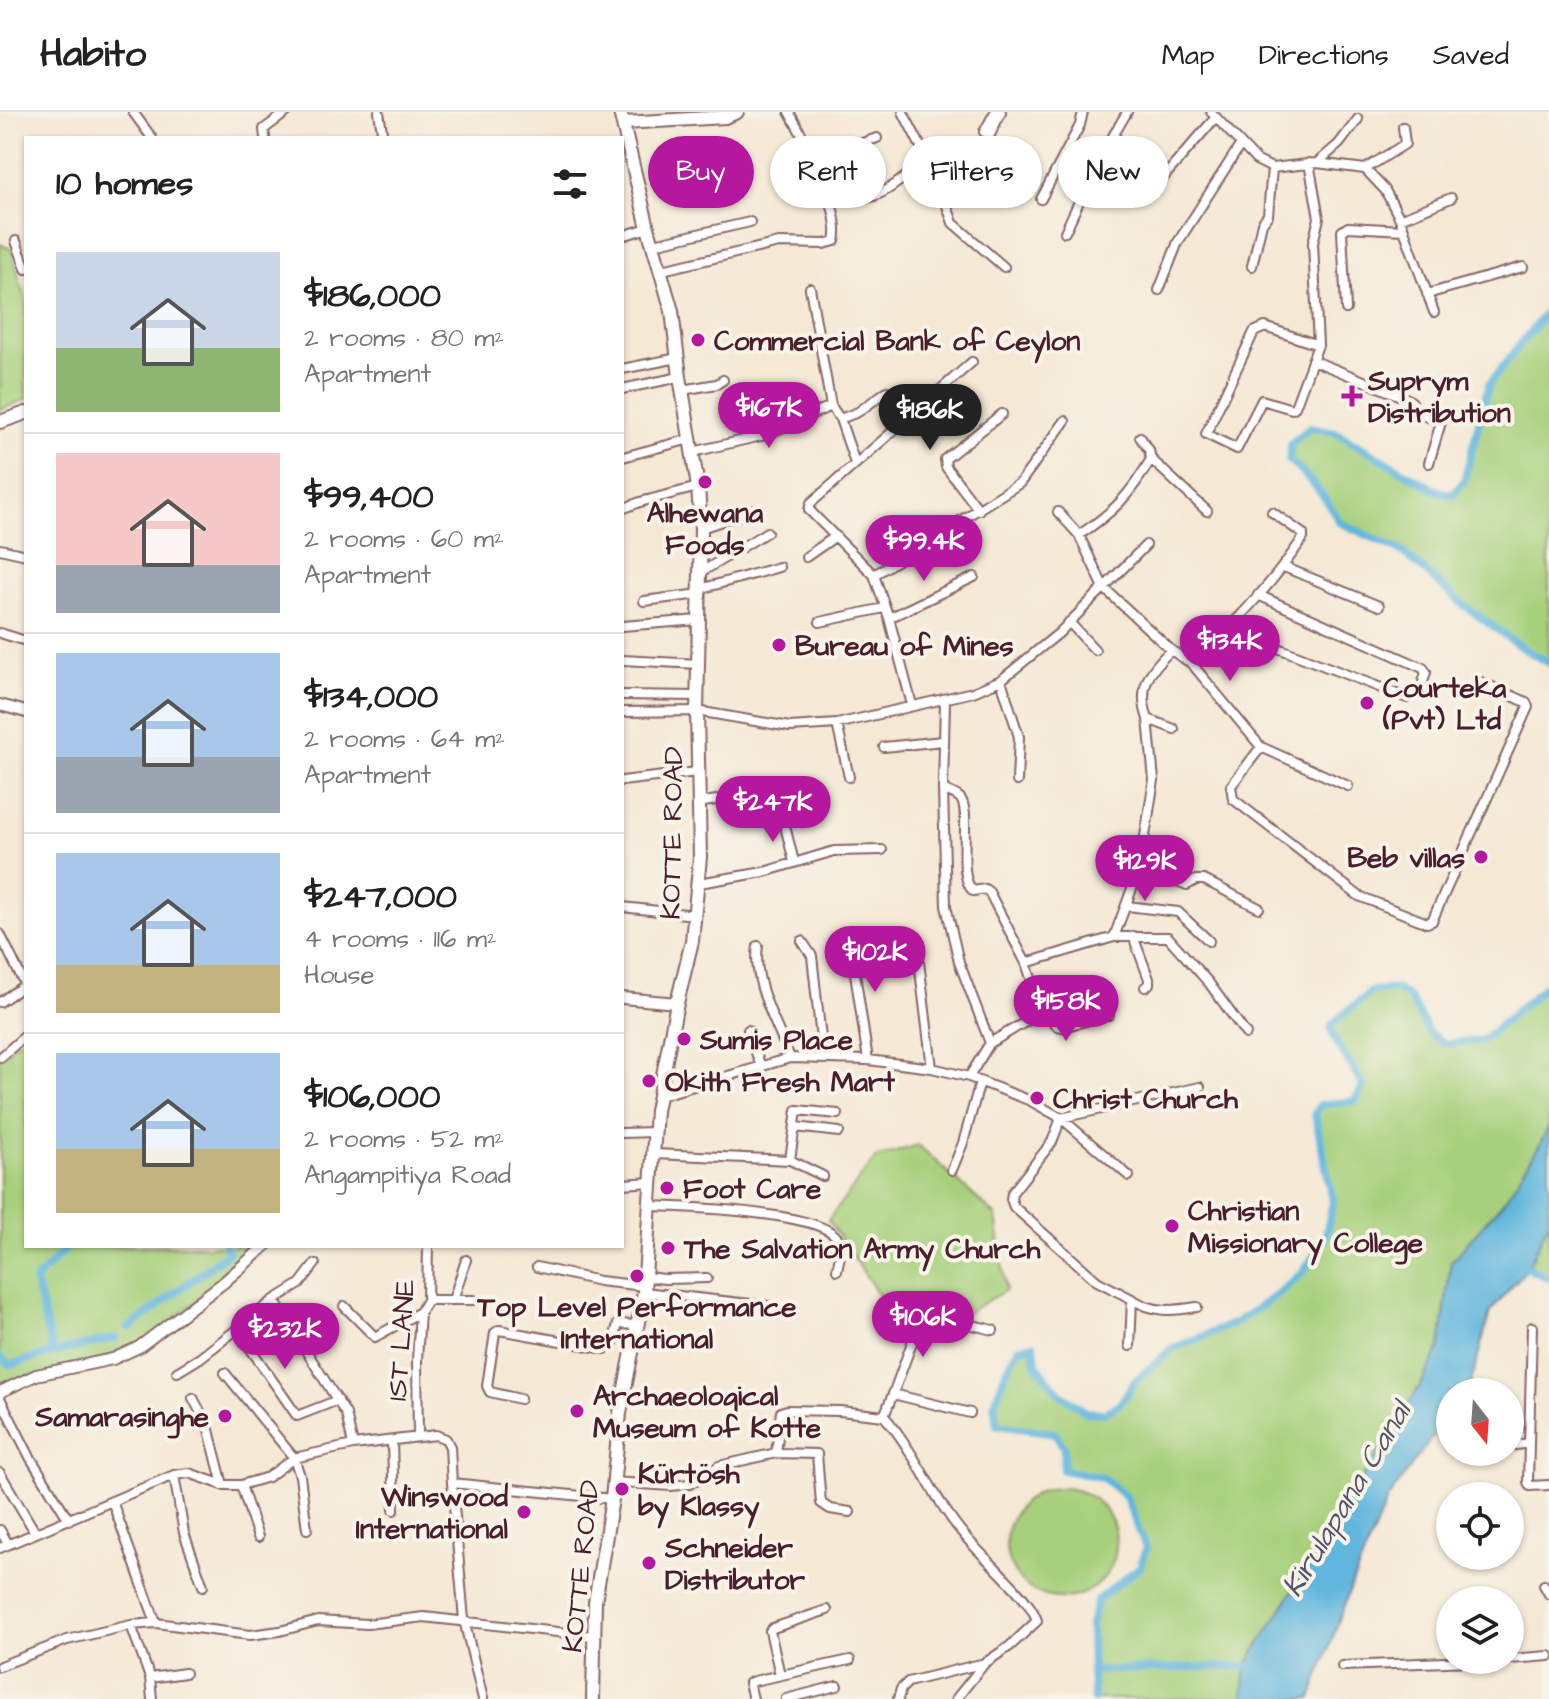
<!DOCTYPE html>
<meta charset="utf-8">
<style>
:root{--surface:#fff;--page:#f6f6f6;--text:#222;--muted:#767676;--line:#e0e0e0;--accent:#b5179e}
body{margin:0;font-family:"Architects Daughter",sans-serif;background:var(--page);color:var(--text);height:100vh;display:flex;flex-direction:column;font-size:30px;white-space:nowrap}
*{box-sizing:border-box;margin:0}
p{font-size:26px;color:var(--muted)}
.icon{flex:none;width:44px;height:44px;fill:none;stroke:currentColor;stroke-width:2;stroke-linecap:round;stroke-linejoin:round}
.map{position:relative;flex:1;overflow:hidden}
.details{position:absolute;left:24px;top:24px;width:600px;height:1112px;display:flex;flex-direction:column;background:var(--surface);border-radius:0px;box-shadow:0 2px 6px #0004}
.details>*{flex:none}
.guide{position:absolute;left:648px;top:24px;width:760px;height:72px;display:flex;gap:16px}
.needle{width:52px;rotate:163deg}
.fabs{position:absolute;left:1436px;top:1266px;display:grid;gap:16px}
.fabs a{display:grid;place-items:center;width:88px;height:88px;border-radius:50%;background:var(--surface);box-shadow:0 2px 6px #0004;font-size:40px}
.price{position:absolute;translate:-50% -68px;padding:0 18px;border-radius:28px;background:var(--accent);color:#fff;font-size:26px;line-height:52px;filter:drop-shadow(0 2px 4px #0008)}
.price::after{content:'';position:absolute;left:50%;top:48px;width:24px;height:18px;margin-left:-12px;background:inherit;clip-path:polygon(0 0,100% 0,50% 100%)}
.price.current{background:#222;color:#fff}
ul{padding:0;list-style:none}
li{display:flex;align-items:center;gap:24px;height:200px;padding:0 32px}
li+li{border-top:2px solid var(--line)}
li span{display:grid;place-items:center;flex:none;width:224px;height:160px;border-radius:0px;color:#555}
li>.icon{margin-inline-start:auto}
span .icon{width:96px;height:96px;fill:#fffc;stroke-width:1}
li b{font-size:34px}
h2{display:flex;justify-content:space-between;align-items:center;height:96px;padding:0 32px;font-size:34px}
.pill{padding:0 28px;border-radius:36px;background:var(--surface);box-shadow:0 2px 6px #0004;font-size:28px;line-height:72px}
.pill.current{background:var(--accent);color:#fff}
header{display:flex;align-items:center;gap:48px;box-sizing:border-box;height:112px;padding:0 40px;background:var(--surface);border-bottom:2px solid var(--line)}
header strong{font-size:38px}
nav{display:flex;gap:44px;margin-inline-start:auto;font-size:28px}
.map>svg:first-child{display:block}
</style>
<header>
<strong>Habito</strong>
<nav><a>Map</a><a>Directions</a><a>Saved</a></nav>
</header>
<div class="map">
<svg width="1549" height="1587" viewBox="0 0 1549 1587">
<rect width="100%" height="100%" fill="#f7f3e8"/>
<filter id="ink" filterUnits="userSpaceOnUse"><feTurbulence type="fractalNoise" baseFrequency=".0125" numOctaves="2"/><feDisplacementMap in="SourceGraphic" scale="16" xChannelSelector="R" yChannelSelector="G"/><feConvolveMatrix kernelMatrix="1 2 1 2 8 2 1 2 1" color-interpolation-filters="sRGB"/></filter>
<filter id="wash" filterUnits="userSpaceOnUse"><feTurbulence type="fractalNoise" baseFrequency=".006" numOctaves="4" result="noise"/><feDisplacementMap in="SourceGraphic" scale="32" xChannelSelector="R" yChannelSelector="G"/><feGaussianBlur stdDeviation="1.8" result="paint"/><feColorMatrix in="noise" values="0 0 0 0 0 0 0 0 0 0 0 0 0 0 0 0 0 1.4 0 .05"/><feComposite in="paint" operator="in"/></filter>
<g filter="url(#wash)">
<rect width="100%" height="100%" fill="#f5e8d4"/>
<!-- green -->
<path fill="#a7d07c" stroke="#787854" stroke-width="2" d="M0,132L11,137L26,189V287L0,298Z
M1549,196V551L1521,534L1461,491L1403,440L1339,410C1327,385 1310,367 1289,348L1291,332L1310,315L1335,320L1437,379L1453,383L1464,369L1489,272Z
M1549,871V1014L1540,1033L1504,1089L1451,1150L1440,1236L1421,1272L1246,1554L1243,1587H1094L1091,1512L1097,1488L1140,1456L1146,1435L1126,1385L1102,1365L1063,1358L1064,1336L1055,1321L997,1313L994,1294L1004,1264L1018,1237L1034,1233L1036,1253L1059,1281L1086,1300L1104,1301L1120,1292L1136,1268L1172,1237L1235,1211L1273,1186L1303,1160L1325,1127L1333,1089L1315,1002L1320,993L1355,989L1363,974C1355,955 1331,931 1331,913L1372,879L1396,877L1410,887L1429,921L1446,932L1483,928Z
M26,923V1134H265L139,1235L0,1280V946Z
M918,1033L996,1104L1006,1178L963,1203L881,1186L828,1108L876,1046Z
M1549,1109V1166L1528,1155Z
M1006 1431a55 55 0 1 1 110 0a55 55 0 1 1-110 0Z"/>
<!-- water -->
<path fill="#61b6dd" stroke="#566a84" stroke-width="2" d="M1549,1014V1109L1528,1155L1490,1200L1471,1271L1464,1280H1450V1300L1387,1388L1351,1474L1311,1587H1243L1246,1554L1421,1272L1440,1236L1451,1150L1504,1089L1540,1033Z"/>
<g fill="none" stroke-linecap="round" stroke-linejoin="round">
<!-- canal -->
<path stroke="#61b6dd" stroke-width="8" d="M1549,196L1489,272L1464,369L1453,383L1437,379L1335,320L1310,315L1291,332L1289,348C1310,367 1327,385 1339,410L1403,440L1461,491L1521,535L1549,551
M1521,1153L1549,1166
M45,1158L69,1134
M40,1163L35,1169L53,1241L116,1226
M129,1216L229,1140L225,1134
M0,1245L10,1253L53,1241
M1092,1559L1091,1512L1097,1488L1140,1455L1146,1436L1126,1385L1102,1365L1063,1358L1064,1336L1055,1321L997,1313L994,1294L1004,1264L1018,1237L1034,1233L1036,1252L1059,1281L1086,1300L1104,1301L1120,1292L1136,1268L1172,1237L1235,1211L1273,1186L1303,1160L1325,1127L1333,1089L1315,1002L1320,993L1355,989L1363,974C1355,955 1331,931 1331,913L1372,879L1396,877L1410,887L1429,921L1445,932L1483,928L1549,871
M1094,1587L1092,1559L1246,1554L1254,1558"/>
</g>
</g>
<g filter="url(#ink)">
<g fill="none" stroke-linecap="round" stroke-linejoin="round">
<defs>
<path id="minor" d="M133,0L152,26
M379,0L383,26
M903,0L938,68L953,111L1004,155
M1211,0L1256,48L1272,56L1317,51L1365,57L1385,78L1400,107L1434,200
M984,20L995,0
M265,26L264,17L287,0
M979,46L1001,0
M813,48L877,26
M1309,51L1319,106L1313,131L1318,233L1295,295L1292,297L1262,288L1237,337L1206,322L1254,220L1265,215L1318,233
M1317,51L1339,32L1358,7
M1365,57L1405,32L1403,15
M1156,74L1216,5
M828,81C873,99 891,74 926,49
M1041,87L1080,13L1083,0
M1400,107L1451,86
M1065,120L1094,57L1127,0
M622,124L648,116
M16,129L26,157
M654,132L750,110
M1252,154L1262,111L1268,103L1272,56
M662,158L779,131L824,132L835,129C843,99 805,27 789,0
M810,176L831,294L840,307L855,351
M1159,178L1178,130L1241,32
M1427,182L1523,155
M1346,197L1342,119L1348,115L1404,118
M1312,248L1408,287L1412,290L1410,295L1413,299L1441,310L1429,351
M622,257L678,246
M622,277L680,265
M682,278L717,272L723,268
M840,307L858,300L887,279
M693,340L765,323L831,294
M623,345L690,327
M1151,347L1207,399
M622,397L640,390L698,375
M979,398L946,355L945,347L1002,302
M1058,400L1079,423L1104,476L1171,538L1192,552L1261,635L1348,674
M701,416L755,398
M1079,423C1114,400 1130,383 1151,347L1149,338L1140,325
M0,437L26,443
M806,445L836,424
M1284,455L1379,494
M700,461L767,420
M874,463L1020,371L1065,309
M700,477L779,455
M644,489L700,482
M889,506L974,465
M820,510L884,496
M1069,510L1095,538
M622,514L699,508
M1229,517L1407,586L1421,577L1426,560L1423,556L1258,483
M0,521L26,529
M1171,538C1149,559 1137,576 1148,607L1174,617
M622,548L699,552
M1192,552C1233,513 1272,473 1303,426V422L1272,400
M1001,568L1019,625L1017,669
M622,583L698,584
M945,588L943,677L946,794L959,850L990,931
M912,593L889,506L874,463L809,398L811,391L972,250
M622,600L697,599L790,615L837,612L973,580L1001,568L1059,521L1146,433
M1148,607L1154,668L1140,755L1114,825H1168L1209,871L1246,922
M837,612L849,665
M884,635L943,629
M1261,635L1231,674L1233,687L1359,784L1427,811L1432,809L1528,595L1526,590L1481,570
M622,669L697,660
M943,677C948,680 956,682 960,686C973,699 955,762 973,779L985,777L989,780L1026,851
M697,691L777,679
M783,706L794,750
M1140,755L1187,773L1196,768H1204L1259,796
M699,771L764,760L834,739L882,738
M1127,794L1178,800L1209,829
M622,795L695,803
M849,821L868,948
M0,822L25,873
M1133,824L1149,867V872L1145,875
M916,825L932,956
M802,829L812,844L823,945
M758,834C752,871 777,912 790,946
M0,890L26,872
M1040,894L1057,914L1063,915L1109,903
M748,918L761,955
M1,945L26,923
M969,965L990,931L1032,906L1040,894L1026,851L1114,825
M659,984L790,946L868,948L932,956L969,965L1031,989L1061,1006L1129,1064
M795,1015L839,1020
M622,1021L654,1020
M654,1042L790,1048L797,998L838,1002
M790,1048L823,1064
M952,1058L963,1031L980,970
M622,1072L653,1070
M650,1094C683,1095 822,1099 838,1127C843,1136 839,1148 837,1158
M537,1155L599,1169L644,1174
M646,1165L665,1167L707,1166
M644,1180L776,1195
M1132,1187C1154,1201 1172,1199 1197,1195
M274,1188L346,1302L353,1333
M427,1188H474
M453,1188L466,1148
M344,1194L375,1225L420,1200
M1532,1215L1528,1370L1530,1374L1549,1373
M237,1217L297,1304L338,1288
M1130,1234L1132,1187L1097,1169L1014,1095L1011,1087L1012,1081L1052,1030L1061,1006L1200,975
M177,1260L200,1246L274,1188L300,1172L315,1152
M225,1261L294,1346L300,1364L307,1417
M0,1286L30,1345L69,1408
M193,1286L208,1314L223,1373
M520,1287L490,1280L487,1274L495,1221L499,1218L605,1237L613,1231L618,1212L638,1213
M970,1301L893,1282L920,1209L927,1202L993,1218
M884,1304L893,1282
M418,1325L417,1248L420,1200L427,1188L428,1134
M392,1329L394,1398
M1510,1334L1529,1331
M776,1341L817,1342L821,1391L830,1397L850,1400
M0,1361L35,1420
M174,1363L184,1421L203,1474
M613,1370L671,1374L690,1372L719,1354L776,1341L781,1300L787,1298L840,1299L884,1304C915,1339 933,1387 965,1424C981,1444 1032,1487 1037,1509L1010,1534L985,1551L908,1570L901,1577L898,1587
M452,1371L464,1508L483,1587
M241,1373L258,1425
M112,1389L156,1511
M0,1418L8,1432
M0,1436L174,1363L189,1361L223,1373H241L268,1365L294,1346L353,1333L436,1323L446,1327L450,1335L452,1371L612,1387
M1544,1473L1549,1482
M1478,1484L1480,1488
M131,1513L150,1566L152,1587
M1510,1547L1549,1544
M0,1554L67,1528L131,1513L156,1511L250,1523L280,1519L318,1509L367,1512L424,1505L593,1524
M1342,1554L1498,1548
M780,1563L770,1519L773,1516L827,1498
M150,1566L185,1561
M753,1587L749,1571L754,1569L850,1548
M786,1587L837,1574
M956,1587L984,1552"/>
<path id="tertiary" d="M0,593L26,600
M622,886L677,891
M0,1280L36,1263L113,1247L139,1235L223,1171L265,1134"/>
<path id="primary" d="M624,11L725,5L737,0
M0,310L26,301
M593,1587L595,1490L612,1387L620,1301L644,1180L656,999L677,891L692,829L700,745L697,599L701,416L698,375L680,265L672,199L648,116L620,0"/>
</defs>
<!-- minor casing -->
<use href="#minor" stroke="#866566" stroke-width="12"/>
<!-- tertiary casing -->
<use href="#tertiary" stroke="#866566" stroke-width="14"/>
<!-- primary casing -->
<use href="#primary" stroke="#866566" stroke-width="16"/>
<!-- minor -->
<use href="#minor" stroke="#fff" stroke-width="8"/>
<!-- tertiary -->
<use href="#tertiary" stroke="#fff" stroke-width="10"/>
<!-- primary -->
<use href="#primary" stroke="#fff" stroke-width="12"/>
</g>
</g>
<!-- markers -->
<g fill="#b5179e" stroke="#f7f3e8" stroke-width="3">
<circle cx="698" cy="228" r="8"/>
<path d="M1348 272h8v8h8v8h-8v8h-8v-8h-8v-8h8z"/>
<circle cx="705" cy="370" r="8"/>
<circle cx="779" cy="533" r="8"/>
<circle cx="1367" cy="591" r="8"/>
<circle cx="1481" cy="745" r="8"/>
<circle cx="684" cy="927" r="8"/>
<circle cx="649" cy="969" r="8"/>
<circle cx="1037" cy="986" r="8"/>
<circle cx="667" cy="1076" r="8"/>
<circle cx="1172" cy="1114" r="8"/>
<circle cx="668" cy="1136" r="8"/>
<circle cx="637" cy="1164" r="8"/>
<circle cx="577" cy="1299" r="8"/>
<circle cx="225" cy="1304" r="8"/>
<circle cx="622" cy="1377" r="8"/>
<circle cx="524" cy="1400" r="8"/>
<circle cx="649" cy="1451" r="8"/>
</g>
<g text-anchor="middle" stroke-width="8" stroke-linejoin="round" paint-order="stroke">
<!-- poi labels -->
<g font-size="28" font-weight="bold" fill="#4a1f2b" stroke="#f7f3e8" text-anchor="start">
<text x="714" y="238">Commercial Bank of Ceylon</text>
<text x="1368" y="278">Suprym<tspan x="1368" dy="32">Distribution</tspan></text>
<text x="705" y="410" text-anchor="middle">Alhewana<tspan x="705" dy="32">Foods</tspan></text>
<text x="795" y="543">Bureau of Mines</text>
<text x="1383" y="585">Courteka<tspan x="1383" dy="32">(Pvt) Ltd</tspan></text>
<text x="1465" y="755" text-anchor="end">Beb villas</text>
<text x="700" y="937">Sumis Place</text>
<text x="665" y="979">Okith Fresh Mart</text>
<text x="1053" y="996">Christ Church</text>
<text x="683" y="1086">Foot Care</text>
<text x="1188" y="1108">Christian<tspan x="1188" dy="32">Missionary College</tspan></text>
<text x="684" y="1146">The Salvation Army Church</text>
<text x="637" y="1204" text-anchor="middle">Top Level Performance<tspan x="637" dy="32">International</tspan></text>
<text x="593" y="1293">Archaeological<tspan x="593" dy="32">Museum of Kotte</tspan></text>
<text x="209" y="1314" text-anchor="end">Samarasinghe</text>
<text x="638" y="1371">Kürtösh<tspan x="638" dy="32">by Klassy</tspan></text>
<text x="508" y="1394" text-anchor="end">Winswood<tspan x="508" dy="32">International</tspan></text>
<text x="665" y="1445">Schneider<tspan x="665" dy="32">Distributor</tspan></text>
</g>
<!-- street labels -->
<g font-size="28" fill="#4a1f2b" stroke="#f7f3e8">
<text transform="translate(671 721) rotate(-89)" y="10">KOTTE ROAD</text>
<text transform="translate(400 1228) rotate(-86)" y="10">1ST LANE</text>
<text transform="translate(580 1454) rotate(-84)" y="10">KOTTE ROAD</text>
</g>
<!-- water labels -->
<g font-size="30" font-style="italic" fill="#525469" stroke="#f7f3e8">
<text transform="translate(1346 1387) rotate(-59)" y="10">Kirulapana Canal</text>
</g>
</g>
</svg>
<div class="fabs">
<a><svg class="needle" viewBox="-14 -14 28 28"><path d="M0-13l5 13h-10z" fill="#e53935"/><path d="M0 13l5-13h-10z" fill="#767676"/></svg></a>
<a><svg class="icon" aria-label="locate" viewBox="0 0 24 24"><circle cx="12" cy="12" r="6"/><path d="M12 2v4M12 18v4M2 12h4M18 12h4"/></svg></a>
<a><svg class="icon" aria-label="layers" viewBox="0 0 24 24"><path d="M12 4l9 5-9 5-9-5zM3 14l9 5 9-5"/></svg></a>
</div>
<b class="price" style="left:769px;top:338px">$167K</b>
<b class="price current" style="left:930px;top:340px">$186K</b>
<b class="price" style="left:924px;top:471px">$99.4K</b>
<b class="price" style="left:1230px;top:571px">$134K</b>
<b class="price" style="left:773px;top:732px">$247K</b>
<b class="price" style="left:1145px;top:791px">$129K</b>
<b class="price" style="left:875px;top:882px">$102K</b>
<b class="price" style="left:1066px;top:931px">$158K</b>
<b class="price" style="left:923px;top:1247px">$106K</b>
<b class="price" style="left:285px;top:1259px">$232K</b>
<div class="guide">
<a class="pill current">Buy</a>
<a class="pill">Rent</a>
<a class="pill">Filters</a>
<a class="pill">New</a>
</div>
<section class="details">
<h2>10 homes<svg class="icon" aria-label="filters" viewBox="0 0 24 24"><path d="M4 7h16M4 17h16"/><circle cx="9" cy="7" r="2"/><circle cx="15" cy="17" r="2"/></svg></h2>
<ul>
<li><span style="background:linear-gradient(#c9d6e8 60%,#8fb573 0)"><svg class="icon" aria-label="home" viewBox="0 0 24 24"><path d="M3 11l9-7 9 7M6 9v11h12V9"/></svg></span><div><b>$186,000</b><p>2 rooms · 80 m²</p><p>Apartment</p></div></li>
<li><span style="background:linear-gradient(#f6c9c9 70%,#9aa5b1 0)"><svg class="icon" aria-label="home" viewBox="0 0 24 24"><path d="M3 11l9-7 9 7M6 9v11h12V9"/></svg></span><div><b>$99,400</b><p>2 rooms · 60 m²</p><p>Apartment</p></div></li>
<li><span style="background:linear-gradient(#a9c7e8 65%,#9aa5b1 0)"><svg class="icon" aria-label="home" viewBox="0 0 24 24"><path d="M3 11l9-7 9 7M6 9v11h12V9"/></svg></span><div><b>$134,000</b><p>2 rooms · 64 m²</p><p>Apartment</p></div></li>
<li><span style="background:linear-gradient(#a9c7e8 70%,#c2b280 0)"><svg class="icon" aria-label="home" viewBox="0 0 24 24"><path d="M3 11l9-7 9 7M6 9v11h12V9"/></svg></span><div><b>$247,000</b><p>4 rooms · 116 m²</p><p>House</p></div></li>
<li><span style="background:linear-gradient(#a9c7e8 60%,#c2b280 0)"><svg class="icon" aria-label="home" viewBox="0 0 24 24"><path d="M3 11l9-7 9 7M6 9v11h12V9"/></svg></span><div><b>$106,000</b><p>2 rooms · 52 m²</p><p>Angampitiya Road</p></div></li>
</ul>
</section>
</div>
